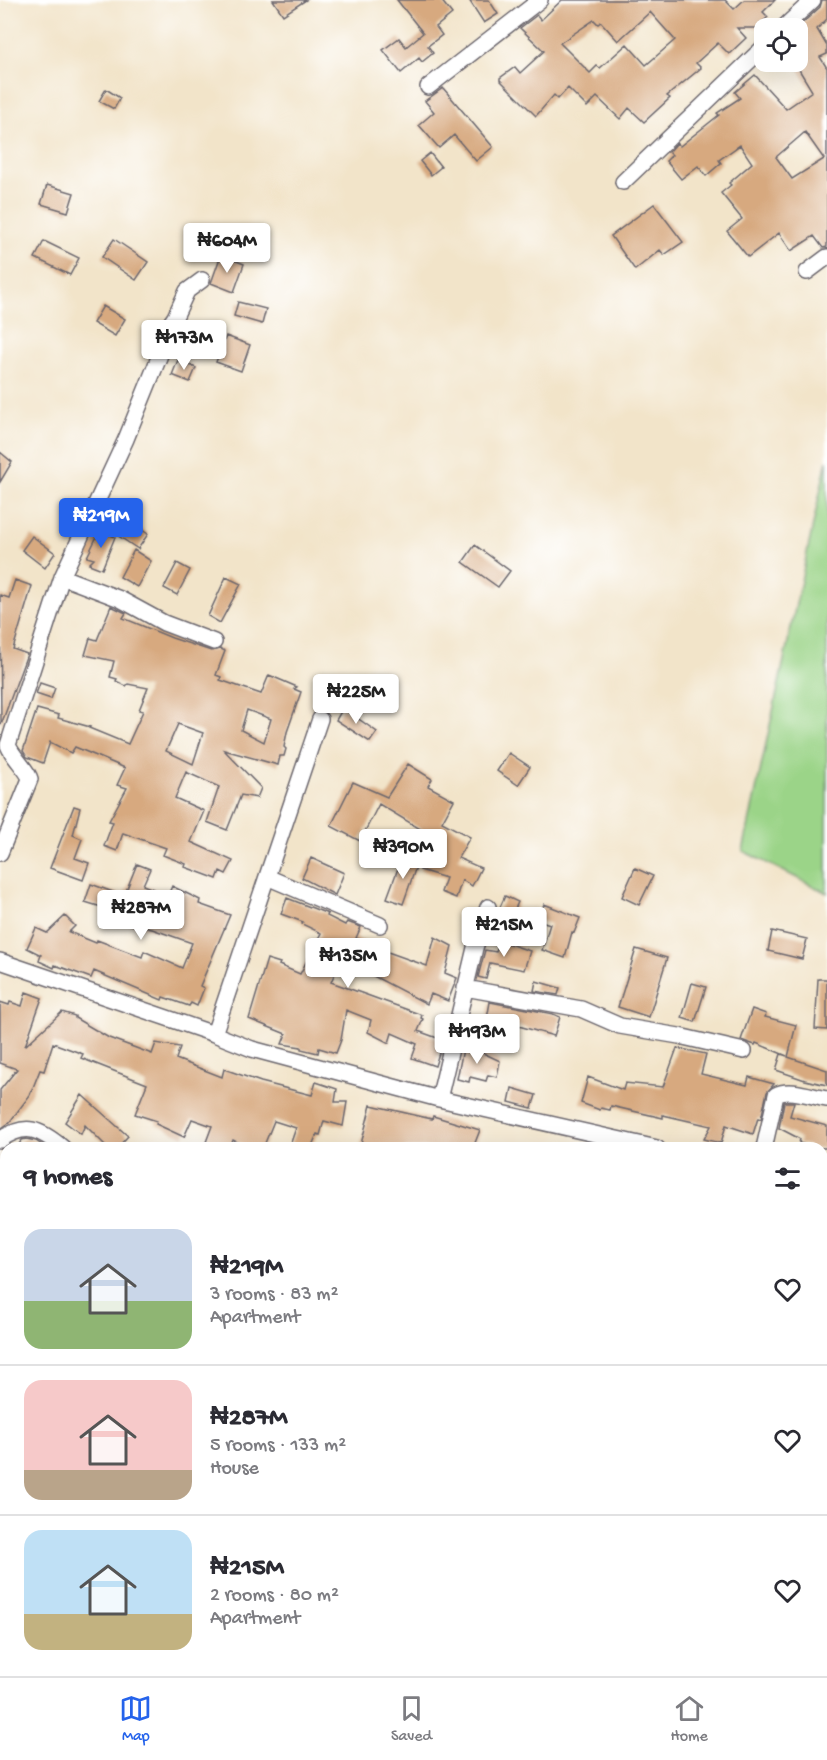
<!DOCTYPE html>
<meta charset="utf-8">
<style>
:root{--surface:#fff;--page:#f2f2f3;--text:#2b2b33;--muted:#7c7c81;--line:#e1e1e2;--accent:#2563eb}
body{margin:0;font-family:"Gochi Hand",sans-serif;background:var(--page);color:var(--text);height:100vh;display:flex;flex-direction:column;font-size:22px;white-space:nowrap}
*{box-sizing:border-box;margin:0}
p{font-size:20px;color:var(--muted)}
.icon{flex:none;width:33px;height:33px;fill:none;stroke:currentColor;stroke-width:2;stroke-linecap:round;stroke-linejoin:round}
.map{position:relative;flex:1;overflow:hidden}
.drawer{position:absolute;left:0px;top:1142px;width:828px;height:536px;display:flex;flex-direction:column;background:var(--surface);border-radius:18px 18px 0 0;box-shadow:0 6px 24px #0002}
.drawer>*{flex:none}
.buttons{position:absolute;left:754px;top:18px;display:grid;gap:12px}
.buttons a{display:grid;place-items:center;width:54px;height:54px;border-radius:12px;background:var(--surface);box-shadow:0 6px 24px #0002;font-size:30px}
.price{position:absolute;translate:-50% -51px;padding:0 14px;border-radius:6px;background:#fff;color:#222;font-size:20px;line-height:39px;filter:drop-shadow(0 2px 3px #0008)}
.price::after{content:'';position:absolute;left:50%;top:36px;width:18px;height:14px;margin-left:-9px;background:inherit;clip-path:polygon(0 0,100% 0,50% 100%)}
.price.selected{background:var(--accent);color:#fff}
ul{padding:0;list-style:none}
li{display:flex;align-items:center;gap:18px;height:150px;padding:0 24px}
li+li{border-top:2px solid var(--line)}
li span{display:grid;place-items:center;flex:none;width:168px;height:120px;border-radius:18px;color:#555}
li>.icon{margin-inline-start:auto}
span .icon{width:72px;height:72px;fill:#fffc;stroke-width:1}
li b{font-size:26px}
h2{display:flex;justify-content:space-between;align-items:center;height:72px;padding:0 24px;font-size:26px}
.menu{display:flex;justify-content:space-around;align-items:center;height:84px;border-top:2px solid var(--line);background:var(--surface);font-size:16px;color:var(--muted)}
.menu a{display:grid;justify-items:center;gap:3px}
.menu .selected{color:var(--accent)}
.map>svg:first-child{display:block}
</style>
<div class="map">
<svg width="827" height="1676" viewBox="0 0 827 1676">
<rect width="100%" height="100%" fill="#fff"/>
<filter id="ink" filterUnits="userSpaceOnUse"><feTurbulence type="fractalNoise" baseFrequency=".0167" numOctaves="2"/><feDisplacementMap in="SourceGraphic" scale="12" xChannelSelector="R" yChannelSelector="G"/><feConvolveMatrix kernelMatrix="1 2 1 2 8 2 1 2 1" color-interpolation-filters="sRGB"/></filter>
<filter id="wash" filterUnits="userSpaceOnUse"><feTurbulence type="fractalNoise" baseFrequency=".008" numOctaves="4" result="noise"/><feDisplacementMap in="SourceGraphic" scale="24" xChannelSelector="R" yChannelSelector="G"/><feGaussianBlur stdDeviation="1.35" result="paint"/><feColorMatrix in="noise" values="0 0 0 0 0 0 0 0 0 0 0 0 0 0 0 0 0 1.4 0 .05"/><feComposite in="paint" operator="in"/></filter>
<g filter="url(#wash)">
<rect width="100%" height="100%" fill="#f2e4c9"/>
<!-- green -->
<path fill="#9bd488" stroke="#5e7b62" stroke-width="1.5" d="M827,460V893L743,851Z"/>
<g id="blocks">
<!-- building -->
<path fill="#d7a97f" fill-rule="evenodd" d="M273,0H306L283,15Z
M397,0H441L452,14L436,27L442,35L428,46L433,53L422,62L419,58L401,73L383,50L399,38L406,47L423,33Z
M469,0H489L498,14L484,23Z
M562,0H725L734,9L744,0H775L763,12L768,17L756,28H737L746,38L729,54L718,43L696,63L701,68L667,96L670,98L644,122L629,108L620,119L597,97L587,107L568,88L558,99L554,95L536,116L500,80V78L515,67L520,73L544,51L520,28L537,15L541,20ZM650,12L675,40L646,65L627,44L600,68L597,66L590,73L560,43L594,20L598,24L601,22L618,41Z
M822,0H827V19L817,29L827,46V54L820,57L827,68V247L823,248L814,236L791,251L779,233L748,257L727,231L742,219L721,193L731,185L729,183L752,163L740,145L719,160L721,163L706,176L698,166L681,179L666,161L672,155L669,152L677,143L680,146L719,115L717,113L740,98L735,92L755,75L786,109L812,91L798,68V27L820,7ZM805,132L824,159L792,179L776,157Z
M443,88L493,147L476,161L454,135L439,148L419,125L434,112L425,101Z
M106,89L120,98L114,109L99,101Z
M430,153L441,167L431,175L420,161Z
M47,185L74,193L68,212L41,204Z
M654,204L683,242L664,255L660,250L635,270L611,236Z
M114,239L148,262L136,280L102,257Z
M44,241L79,258L70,275L35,258Z
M221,255L244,264L234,292L211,283Z
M238,302L266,309L262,324L234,316Z
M103,306L125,319L115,336L93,323Z
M226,336L250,345L241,371L216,362Z
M178,360L196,368L190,382L172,375Z
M0,452L12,462L0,482Z
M121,516L148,534L138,549L111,531Z
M100,530L115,537L102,569L89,564L94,559L87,557Z
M32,536L55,553L45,568L22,550Z
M475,545L510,571L498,587L463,562Z
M134,550L151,561L137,587L120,577Z
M177,563L190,570L177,595L164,588Z
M226,577L241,584L220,623L208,616Z
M15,580L32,586L13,649L27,654L1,725L0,595L9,598Z
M111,606L126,613L123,618L172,638L211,651L221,649L225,651L216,675L221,677L220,680L261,694L269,675L297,687L294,689L301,692L287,732L284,747L286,749L284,756H280L278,765L224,750L261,788L257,798L241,795L227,830L207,822L219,787L186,772L175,798L204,811L191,842L233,861L226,874L220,871L217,879L185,867L186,864L163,855L166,848L123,833L117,851L104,846L113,822L109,821L127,788L117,785L125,768L75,747L71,753L50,742L43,763L27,757L23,751L37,709L59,715L58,718L90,727L89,728L128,744L143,711L139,710L148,688L128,684L126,686L116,681L117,679L110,677L114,661L85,655L90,638L97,640ZM247,710L271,719L264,742L241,730ZM178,724L203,733L193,764L166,751Z
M40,683L55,688L51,699L36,694Z
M343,708L377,732L370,742L336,720Z
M509,753L530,767L518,785L497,771Z
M408,764L432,779L428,786L454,800L442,822L470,837L458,858L481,868L472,886L462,880L456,898L441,892L446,878L420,870L432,836L379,804L360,841L331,826L353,782L387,797Z
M74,806L80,808L73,835L82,839L75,858L89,863L83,880L50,868Z
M403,855L418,861L403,904L387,898Z
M311,858L344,873L335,895L302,878Z
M137,864L150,869L143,885L168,895L172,886L200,900L199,904L230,915L200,986L204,988L197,1006L191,1003L189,1006L163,997L162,1000L94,971L91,978L55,965L54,968L39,961L41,955L27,948L36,928L47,933L65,916L75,926L69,932L96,943L97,940L142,957L144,951L182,968L192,943L152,929L128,924L115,919L118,912L85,902L91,884L124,896Z
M635,868L653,876L639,905L622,897Z
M505,896L518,902L506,929L493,923Z
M287,898L328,914L327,916L345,925L347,922L361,927L356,938L385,951L427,966L435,937L452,946L445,973L457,978L448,1001L431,994L427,1004L341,959L331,982L422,1015L421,1018L423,1019L418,1031L443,1040L435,1066L412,1058L417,1044L392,1033L389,1043L368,1032L371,1020L346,1010L341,1040L336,1053L319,1048L318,1053L301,1049V1047L282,1044L286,1034L249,1019L267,959L280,963L279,965L300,974L321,933L302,924L303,922L281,914Z
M544,904L580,918L574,933L572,932L565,958L542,950L550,924L538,920Z
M772,931L807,939L802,959L768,951Z
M500,941L530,951L524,970L490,963L486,979L478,977L485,950L496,952Z
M636,949L667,958L649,1017L618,1007Z
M818,979H827V1030L815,1029Z
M536,981L560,988L558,995L534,991Z
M692,983L706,987L695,1022L682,1018Z
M26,992L42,998L25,1046L62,1012L75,1016V1018L109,1038L152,1054L156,1043L180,1047L176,1059L222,1077L224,1069L261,1082L312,1095L316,1082L337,1089L335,1102H347L343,1126L324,1121L320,1135L317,1134L311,1148H289L296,1128L274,1121L263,1148H250L233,1140L230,1148H223L206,1142L212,1126L192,1119L184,1137L156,1124L157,1121L135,1114L147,1084L81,1058L83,1054L53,1043L44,1071L40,1070L30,1095L9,1123L0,1129V1090L17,1069L0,1063V1002L9,1005L10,1002L22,1006Z
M490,1002L553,1014L560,1017L554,1036L508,1023L505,1041L477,1036L481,1017L487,1019Z
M752,1009L766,1014L765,1017L796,1025L788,1057L827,1070V1085L805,1080L776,1070L781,1054L787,1056L756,1043L755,1045L741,1040Z
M464,1044L500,1061L497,1077L488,1075L486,1081L470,1077L469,1082L457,1079Z
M677,1048L706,1054L701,1074L747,1085L749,1077L774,1084L767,1092L761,1119L758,1118L753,1134L726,1125L721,1143L704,1139L711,1126L663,1115V1118L611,1106L610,1110L601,1108L600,1110L581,1103L588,1077L623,1090L625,1083L663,1087Z
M512,1088L536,1095L532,1108L509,1102Z
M82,1095L128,1136L117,1148H108L85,1125L81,1134L65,1122Z
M784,1102H794L790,1116L827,1126V1148H816L799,1143L800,1139L779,1128Z
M371,1105L432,1119L433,1116L480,1130L473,1148H360Z
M26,1139L36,1141L46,1148H16L22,1140Z"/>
</g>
</g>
<g filter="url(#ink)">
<use href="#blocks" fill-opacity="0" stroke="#6b666d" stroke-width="1.5"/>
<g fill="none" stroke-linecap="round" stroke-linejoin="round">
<defs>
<path id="minor" d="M783,28L813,0
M428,87L540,0
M623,182L765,46
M807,272L827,257
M62,577L126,439L164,345L168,327L175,317L187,291L202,280
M0,853L30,779C28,770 13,758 8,745L62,577L120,599L164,623L214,642
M267,877L380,925
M0,961L214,1034L252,1049L439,1099L657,1148
M465,988L581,1009L620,1026L679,1036L744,1051
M214,1034L320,719
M439,1099L475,948L488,907
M0,1140C26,1122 40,1129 63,1148
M764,1148L776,1095C789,1087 813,1097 827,1099
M822,1180L827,1181
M0,1336L6,1338
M822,1399L827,1392
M822,1481L827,1484
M0,1578L6,1583
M104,1671L108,1676
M268,1676L274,1671
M498,1676L503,1671
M738,1676L742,1671"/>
</defs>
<!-- minor casing -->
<use href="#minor" stroke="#6b666d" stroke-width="18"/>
<!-- minor -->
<use href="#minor" stroke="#fff" stroke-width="15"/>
</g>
</g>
</svg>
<div class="buttons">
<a><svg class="icon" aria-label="locate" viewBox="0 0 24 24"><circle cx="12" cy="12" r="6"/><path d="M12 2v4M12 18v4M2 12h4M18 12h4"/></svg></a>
</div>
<b class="price" style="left:227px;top:274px">₦604M</b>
<b class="price" style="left:184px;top:371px">₦173M</b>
<b class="price selected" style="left:101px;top:549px">₦219M</b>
<b class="price" style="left:356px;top:725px">₦225M</b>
<b class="price" style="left:403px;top:880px">₦390M</b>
<b class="price" style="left:141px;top:941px">₦287M</b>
<b class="price" style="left:504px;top:958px">₦215M</b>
<b class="price" style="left:348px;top:989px">₦135M</b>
<b class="price" style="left:477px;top:1065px">₦193M</b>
<section class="drawer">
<h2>9 homes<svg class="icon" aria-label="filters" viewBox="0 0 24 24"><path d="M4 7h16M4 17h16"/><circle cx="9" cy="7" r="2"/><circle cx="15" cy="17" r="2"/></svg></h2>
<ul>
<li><span style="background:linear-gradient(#c9d6e8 60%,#8fb573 0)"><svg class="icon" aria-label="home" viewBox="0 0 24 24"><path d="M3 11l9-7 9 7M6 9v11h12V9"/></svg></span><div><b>₦219M</b><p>3 rooms · 83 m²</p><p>Apartment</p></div><svg class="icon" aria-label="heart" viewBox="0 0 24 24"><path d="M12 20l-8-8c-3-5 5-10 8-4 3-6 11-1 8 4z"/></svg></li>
<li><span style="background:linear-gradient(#f6c9c9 75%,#b9a48a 0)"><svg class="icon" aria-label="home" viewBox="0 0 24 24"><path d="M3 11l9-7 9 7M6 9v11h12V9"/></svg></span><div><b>₦287M</b><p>5 rooms · 133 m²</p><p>House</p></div><svg class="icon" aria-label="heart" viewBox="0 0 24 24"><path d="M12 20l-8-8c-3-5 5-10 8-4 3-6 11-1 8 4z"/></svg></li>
<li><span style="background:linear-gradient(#bfe0f5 70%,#c2b280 0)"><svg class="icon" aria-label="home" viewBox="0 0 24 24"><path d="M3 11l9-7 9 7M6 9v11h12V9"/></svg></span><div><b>₦215M</b><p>2 rooms · 80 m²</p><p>Apartment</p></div><svg class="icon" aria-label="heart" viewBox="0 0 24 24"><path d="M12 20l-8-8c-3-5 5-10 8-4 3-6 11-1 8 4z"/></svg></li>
</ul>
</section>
</div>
<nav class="menu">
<a class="selected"><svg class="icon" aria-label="map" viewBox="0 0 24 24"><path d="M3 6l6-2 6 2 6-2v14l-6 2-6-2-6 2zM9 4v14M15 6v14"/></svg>Map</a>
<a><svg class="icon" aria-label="saved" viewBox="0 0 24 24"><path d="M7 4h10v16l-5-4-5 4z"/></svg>Saved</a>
<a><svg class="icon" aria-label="home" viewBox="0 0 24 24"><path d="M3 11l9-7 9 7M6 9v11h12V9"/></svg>Home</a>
</nav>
